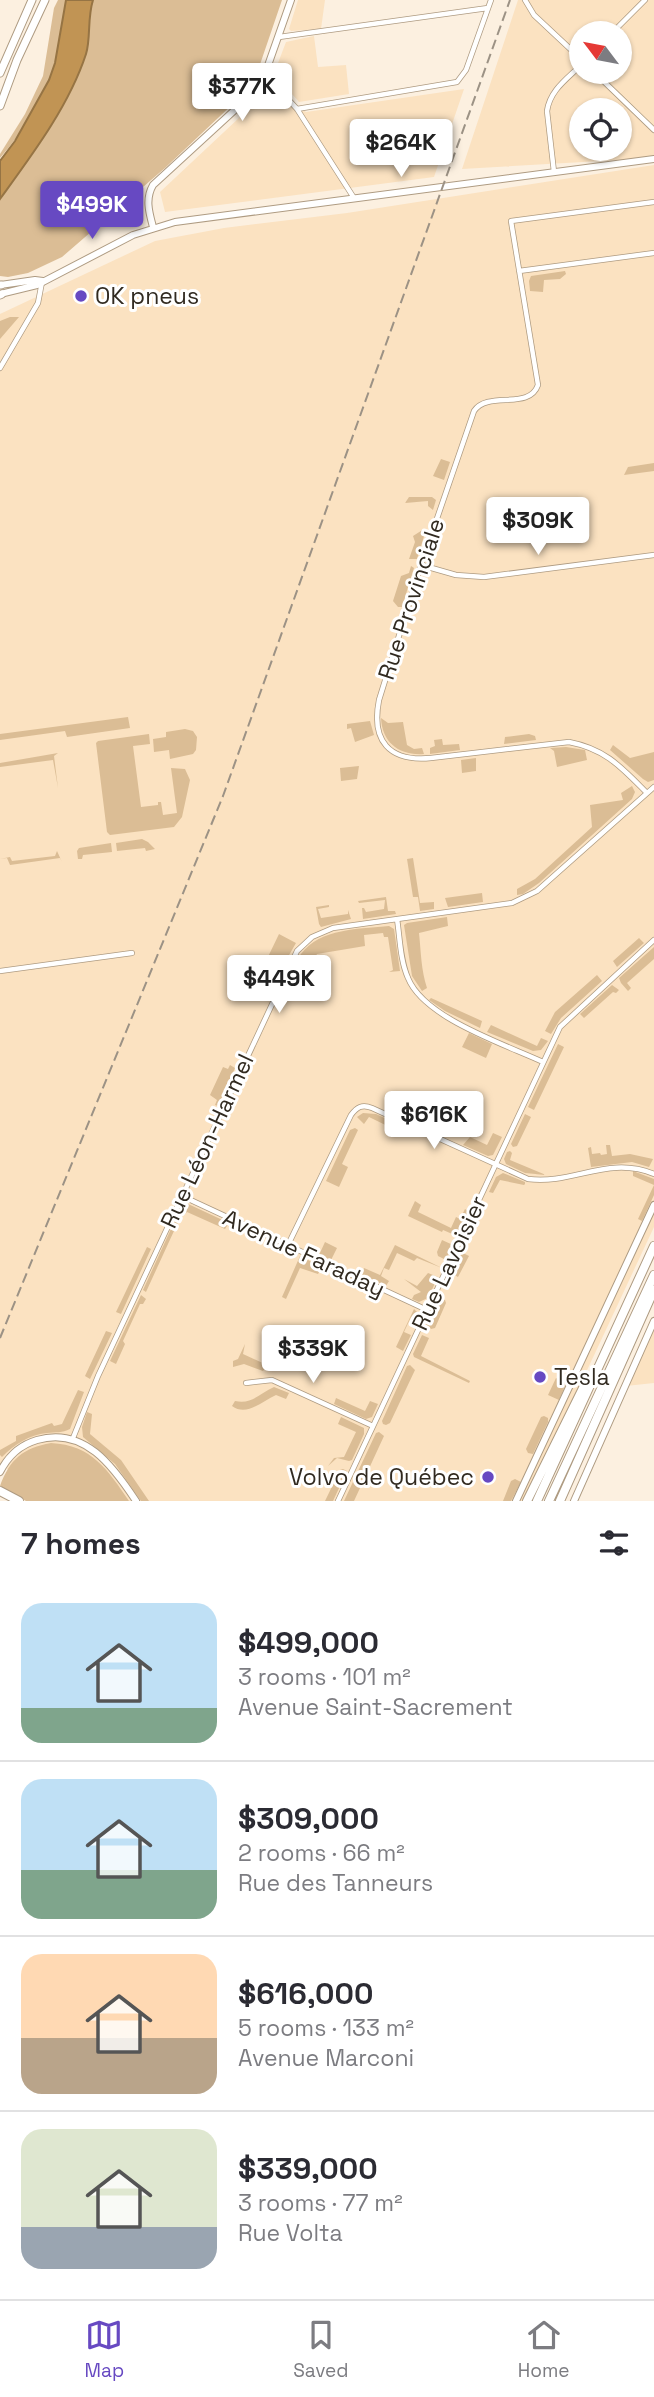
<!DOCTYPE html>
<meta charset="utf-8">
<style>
:root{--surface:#fff;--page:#f2f2f3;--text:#2b2b33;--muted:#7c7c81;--line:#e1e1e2;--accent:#6749c2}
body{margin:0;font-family:"Space Grotesk",sans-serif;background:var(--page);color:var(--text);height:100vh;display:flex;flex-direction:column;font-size:26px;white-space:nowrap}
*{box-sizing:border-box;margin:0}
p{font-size:23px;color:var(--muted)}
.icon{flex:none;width:38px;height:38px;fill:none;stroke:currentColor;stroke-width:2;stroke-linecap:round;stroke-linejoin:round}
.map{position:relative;height:1501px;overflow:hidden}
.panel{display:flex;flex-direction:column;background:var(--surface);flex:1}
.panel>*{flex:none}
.needle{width:46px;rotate:302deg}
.tools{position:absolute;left:569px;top:21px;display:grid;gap:14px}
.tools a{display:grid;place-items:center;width:63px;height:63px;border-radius:50%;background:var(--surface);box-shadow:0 2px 5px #0004;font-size:35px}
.price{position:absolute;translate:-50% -60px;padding:0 16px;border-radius:7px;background:#fff;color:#222;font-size:23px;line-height:46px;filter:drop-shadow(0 2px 4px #0008)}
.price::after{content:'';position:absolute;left:50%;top:42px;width:21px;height:16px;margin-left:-10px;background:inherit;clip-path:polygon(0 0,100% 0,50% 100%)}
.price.active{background:var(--accent);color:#fff}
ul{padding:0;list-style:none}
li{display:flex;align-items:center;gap:21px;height:175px;padding:0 21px}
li+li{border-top:2px solid var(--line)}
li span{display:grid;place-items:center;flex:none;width:196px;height:140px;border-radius:21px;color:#555}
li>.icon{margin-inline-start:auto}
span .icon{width:84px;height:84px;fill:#fffc;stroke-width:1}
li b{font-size:30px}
h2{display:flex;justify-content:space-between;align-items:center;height:84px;padding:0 21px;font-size:30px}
.menu{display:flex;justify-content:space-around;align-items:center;height:98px;border-top:2px solid var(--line);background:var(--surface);font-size:19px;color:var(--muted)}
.menu a{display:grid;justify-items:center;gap:4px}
.menu .active{color:var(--accent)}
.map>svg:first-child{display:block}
</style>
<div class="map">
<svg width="654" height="1501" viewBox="0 0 654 1501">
<rect width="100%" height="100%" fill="#fcf0e0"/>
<!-- built -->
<path fill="#fbe2c1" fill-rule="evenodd" d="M298,0H325L321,29L291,31L289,29Z
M518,0H654V158L462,169ZM581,33H620V72H581ZM581,110H620V149H581Z
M314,36L318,67L346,65L349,94L299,102L276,76L275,71L286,42Z
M272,87L306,112L464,89L434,177L165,212L160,192Z
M654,165V1227L532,1488L524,1501H55L0,1464V314L155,241L224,228L347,213Z
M654,1320V1383L626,1386Z"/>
<!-- green -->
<path fill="#dbbd95" d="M58,0H66C62,21 61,44 55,64C44,98 23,132 0,158V154L25,114L43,76L54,8Z
M93,0H282L253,85L165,168L62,257L28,273L8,277L0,276V199L66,99L77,77L87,51L88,19Z
M565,271L566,274L560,279L544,280L543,292L530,291L529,281L531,276Z
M10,317H19L0,339V321Z
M441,459L450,462L444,480L433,476Z
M654,463V471L624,475L628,467Z
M409,497H432L436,500L433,510L428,506V501L405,503Z
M424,529L426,530L417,559H409L415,542L413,536Z
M411,566L414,568L402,607H398L393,601L401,576L409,573Z
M128,717L130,728L67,737L65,731L0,740V734Z
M381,718L388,723L403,722L407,745L414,749L422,748L424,754C400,756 382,743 381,718Z
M370,721L374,735L355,742L351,728L347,729V724Z
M185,729L193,731L197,737L196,750L193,754L170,759L169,750L154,752L153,739L166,737V732Z
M149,734L150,744L133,746L141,807L158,805V802H161L163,815L177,813L171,768L185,769L190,780L182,817L174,827L110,835L107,832L96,743L98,741Z
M529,734L535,736L536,740L504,744L505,737Z
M442,739L443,745L459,744L460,750L430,754V748L435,746L434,740Z
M613,745L630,758L654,752V780L648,782L643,779L610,750Z
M566,747L585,750L587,760L557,767L554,751L550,748Z
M58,753L54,756L58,788L53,760L0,767V763Z
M476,758V771L462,773L461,760Z
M359,766L357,779L341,781L340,768Z
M632,786L635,792L632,799L539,883L523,894L517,895V889L535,879L592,827L590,805L623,800L621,793Z
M142,839L148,842L155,849L146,851L145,848L117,851L116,843Z
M111,843L112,852L83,855L82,859H78L77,851L79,848Z
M57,851L62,862L60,858L10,865L7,858L0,859L10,857L12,861L55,856Z
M413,858L420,903L434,902V909L420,911L418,897H413L407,859Z
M482,893L483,902L448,907L445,898Z
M386,897L388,911H395L396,914L363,919L362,908H364L366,912L384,909L385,900L359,903L358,901Z
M329,905V907L318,909L321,918L348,914V910L351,919L321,927L319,924L316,907Z
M447,917L448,926L419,933C421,952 421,970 427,988L422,991L412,976L404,925L407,923Z
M389,926L394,929L400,971L389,972L393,970L388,937H384L383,933L364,935L365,946L317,954L296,989L285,984C290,974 294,963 301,954C320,928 360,929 389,926Z
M279,934L296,943L281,969L266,961Z
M639,938L644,943L617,967L613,961Z
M654,947V959L627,983L631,988L628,991L621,983L619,978Z
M597,975L602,981L561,1018L551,1034L545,1031L555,1012Z
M612,985L619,990L616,993L613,992L584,1018L580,1014Z
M431,998L482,1021L480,1028L445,1011L429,1000Z
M491,1025L537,1046L541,1038L548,1041L541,1050L533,1051L487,1032Z
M469,1033L492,1044L486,1058L462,1047Z
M558,1044L564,1047L534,1110L528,1107Z
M230,1065L235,1068L218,1106L215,1105L217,1100L210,1095L223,1067L228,1069Z
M363,1113L376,1114L410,1130L406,1135L369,1117L364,1124L357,1117Z
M525,1114L531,1117L517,1146L513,1147L511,1144Z
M355,1128L358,1130L342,1164L348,1167L339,1187L326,1181L350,1130Z
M493,1133L502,1137L493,1155L488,1156L463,1145L470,1137L487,1145Z
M606,1145H610L612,1156L630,1154L653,1159L649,1167L632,1162L591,1167L588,1148L591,1147L592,1154L600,1153L601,1155L607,1154Z
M510,1151L512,1153L510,1160L546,1175L525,1173L506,1164L504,1159L507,1152Z
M633,1171L654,1179V1195L642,1221L638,1219L654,1185L633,1176Z
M503,1173L525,1182V1184L524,1185L500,1180L493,1193L489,1192L496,1177Z
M415,1201L421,1205L418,1212L451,1228L456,1217L460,1219L465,1209L468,1211L457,1236L443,1230L442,1232L408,1216Z
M186,1203L229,1223L225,1229L187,1212L184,1215L179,1213L183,1204Z
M176,1218L179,1220L146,1292L143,1290Z
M442,1240L453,1245L446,1260L438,1256L437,1252Z
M325,1242L337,1248L331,1260L319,1255Z
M395,1245L442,1268L417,1258L414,1261L397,1253L389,1270L384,1268L381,1276L389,1281L386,1286L362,1275L364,1268L380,1275Z
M147,1247L151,1249L121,1314L116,1312Z
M461,1252L469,1256L458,1277L451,1273Z
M300,1256L318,1265L321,1269L318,1274L300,1268L286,1299L282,1297Z
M428,1273L438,1277L428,1298L419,1302L412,1299L414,1295L421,1292L404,1279L417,1286Z
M141,1295L146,1299L143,1304H140L123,1341L125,1344L116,1364L110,1361Z
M439,1298L445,1300L446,1303L435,1328L431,1329L426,1325Z
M414,1309L419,1314L418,1319L411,1317L404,1332L411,1335L403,1351L396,1347Z
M106,1331L112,1333L90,1379L85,1376Z
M422,1335L429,1338L421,1356L470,1381L469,1383L414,1357L413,1354Z
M245,1344L243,1354L267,1365L263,1371L244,1364L233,1367V1361L238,1359Z
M410,1365L415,1370L390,1423L386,1425L383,1424L382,1421L407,1366Z
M556,1378L563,1382L565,1378L568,1379L559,1400L548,1395Z
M274,1387L289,1393L286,1399L276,1395C262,1401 247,1417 232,1406L235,1401C252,1405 260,1393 274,1387Z
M78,1390L84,1392L70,1429C62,1433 56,1432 47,1433C29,1435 15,1444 2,1457L0,1455V1450L16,1441V1436L52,1423L54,1426L62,1424Z
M336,1398L365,1411L370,1401L378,1404L372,1417L366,1419L334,1404Z
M87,1412L92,1414L90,1434L121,1460L149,1501H141L115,1464L83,1437L82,1427Z
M544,1416L548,1418V1422L533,1454L528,1453L526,1449L541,1417Z
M341,1417L364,1428V1434L352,1460L349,1461L337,1458L328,1466L334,1458L344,1457L356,1432L338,1424Z
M379,1432L384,1436L354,1501H344L376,1433Z
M51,1443C92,1445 108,1470 129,1501H26L0,1486C10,1459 23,1448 51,1443Z
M343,1469L347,1471L333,1501H325L340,1470Z
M515,1479L521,1482L511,1501H503L511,1481Z"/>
<!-- water -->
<path fill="#c19454" stroke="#967444" stroke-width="2" d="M66,0H93C87,19 91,38 86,54C69,106 32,155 0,199V161L15,141L49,80L55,63Z"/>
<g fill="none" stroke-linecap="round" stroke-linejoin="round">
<defs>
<path id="street" d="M525,0L534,15L581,59
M612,33L645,0
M279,37L488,8
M594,72L654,130
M265,74L297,109L354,198
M297,109L457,82L466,70L491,0
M554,172L547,111C550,90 567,79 581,65
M519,271L654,253
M0,368L38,303L42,282
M421,565L456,575L484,577L654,555
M647,793C622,768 606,749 569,742L431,758C389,762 371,741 379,700L421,565L474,411C488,390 529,411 538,385L511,221L654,202
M397,919C400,938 400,960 408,978C424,1018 504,1044 543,1062
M0,971L132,953
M182,1196L427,1310
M287,1247L351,1115C357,1107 362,1104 372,1108L528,1179C573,1185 608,1155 654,1174
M246,1383L272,1380L373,1426
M73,1438L98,1376L297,951L312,937L333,928L512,903L537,891L654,787
M338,1501L560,1027L654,940"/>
<path id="secondary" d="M153,227C149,212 145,199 153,185L250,96L265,74L291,0
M0,285L35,280L43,281
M0,294L37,285L133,235L175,222L654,159
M0,1472C8,1456 20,1445 37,1440C84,1426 113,1466 136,1501
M516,1501L654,1205
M574,1501L654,1321"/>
<path id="primary" d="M0,73L32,0
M0,106L17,60L45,0
M0,285H1
M0,295L2,294"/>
<path id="highway" d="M0,1491L19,1501
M527,1501L588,1378
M537,1501L654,1246
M549,1501L654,1275
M560,1501L654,1290"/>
</defs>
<!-- street casing -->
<use href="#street" stroke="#ae9b82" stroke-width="6"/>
<!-- secondary casing -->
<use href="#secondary" stroke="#ae9b82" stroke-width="8"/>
<!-- primary casing -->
<use href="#primary" stroke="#ae9b82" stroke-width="9"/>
<!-- highway casing -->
<use href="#highway" stroke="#ae9b82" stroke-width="10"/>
<!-- street -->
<use href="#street" stroke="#fff" stroke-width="4.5"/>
<!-- secondary -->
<use href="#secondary" stroke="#fff" stroke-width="6"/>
<!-- primary -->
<use href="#primary" stroke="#fff" stroke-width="7"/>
<!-- highway -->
<use href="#highway" stroke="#fff" stroke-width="8"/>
<!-- rail -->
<path stroke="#9c9285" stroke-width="2" stroke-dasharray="10 5" stroke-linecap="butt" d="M0,1338L223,796L510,0"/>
</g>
<!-- markers -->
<g fill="#6749c2" stroke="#fff" stroke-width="2.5">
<circle cx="81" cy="296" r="7"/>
<circle cx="540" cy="1377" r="7"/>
<circle cx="488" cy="1477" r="7"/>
</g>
<g text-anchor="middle" stroke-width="6" stroke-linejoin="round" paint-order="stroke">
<!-- poi labels -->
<g font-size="23" fill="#312a20" stroke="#fff" text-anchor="start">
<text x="95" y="304">OK pneus</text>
<text x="554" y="1385">Tesla</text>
<text x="474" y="1485" text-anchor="end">Volvo de Québec</text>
</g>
<!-- street labels -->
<g font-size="23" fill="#312a20" stroke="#fff">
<text transform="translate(411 599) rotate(-72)" y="8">Rue Provinciale</text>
<text transform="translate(207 1141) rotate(-65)" y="8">Rue Léon-Harmel</text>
<text transform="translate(304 1253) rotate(25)" y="8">Avenue Faraday</text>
<text transform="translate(449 1263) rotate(-65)" y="8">Rue Lavoisier</text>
</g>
</g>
</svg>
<div class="tools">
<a><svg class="needle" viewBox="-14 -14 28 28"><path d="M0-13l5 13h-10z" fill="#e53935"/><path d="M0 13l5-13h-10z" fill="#7c7c81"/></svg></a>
<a><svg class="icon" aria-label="locate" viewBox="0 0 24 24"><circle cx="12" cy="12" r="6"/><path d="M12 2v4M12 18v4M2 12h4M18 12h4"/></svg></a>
</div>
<b class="price" style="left:242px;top:123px">$377K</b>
<b class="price" style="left:401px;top:179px">$264K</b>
<b class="price active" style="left:92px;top:241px">$499K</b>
<b class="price" style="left:538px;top:557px">$309K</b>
<b class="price" style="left:279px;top:1015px">$449K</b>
<b class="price" style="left:434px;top:1151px">$616K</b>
<b class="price" style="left:313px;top:1385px">$339K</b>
</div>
<section class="panel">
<h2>7 homes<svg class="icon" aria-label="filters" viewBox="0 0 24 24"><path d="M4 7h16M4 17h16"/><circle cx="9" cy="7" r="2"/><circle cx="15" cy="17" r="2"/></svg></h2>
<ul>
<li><span style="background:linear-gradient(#bfe0f5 75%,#7fa58c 0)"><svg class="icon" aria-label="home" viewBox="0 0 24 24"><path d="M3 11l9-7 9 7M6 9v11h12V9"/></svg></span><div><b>$499,000</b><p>3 rooms · 101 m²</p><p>Avenue Saint-Sacrement</p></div></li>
<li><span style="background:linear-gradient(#bfe0f5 65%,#7fa58c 0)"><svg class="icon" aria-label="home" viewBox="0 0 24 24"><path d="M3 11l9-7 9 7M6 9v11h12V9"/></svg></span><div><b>$309,000</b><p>2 rooms · 66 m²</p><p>Rue des Tanneurs</p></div></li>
<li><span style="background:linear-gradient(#ffd9b3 60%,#b9a48a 0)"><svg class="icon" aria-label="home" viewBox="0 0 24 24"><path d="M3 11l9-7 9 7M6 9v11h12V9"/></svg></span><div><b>$616,000</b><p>5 rooms · 133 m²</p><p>Avenue Marconi</p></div></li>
<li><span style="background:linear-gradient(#dfe7d0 70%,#9aa5b1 0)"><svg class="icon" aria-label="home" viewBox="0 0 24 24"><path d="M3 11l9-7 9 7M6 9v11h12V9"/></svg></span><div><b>$339,000</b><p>3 rooms · 77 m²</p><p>Rue Volta</p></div></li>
</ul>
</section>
<nav class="menu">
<a class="active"><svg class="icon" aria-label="map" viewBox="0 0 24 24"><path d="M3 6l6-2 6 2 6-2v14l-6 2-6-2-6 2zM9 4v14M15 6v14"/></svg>Map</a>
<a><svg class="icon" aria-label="saved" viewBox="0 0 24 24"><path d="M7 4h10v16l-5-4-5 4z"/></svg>Saved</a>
<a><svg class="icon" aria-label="home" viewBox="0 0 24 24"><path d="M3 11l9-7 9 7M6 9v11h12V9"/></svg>Home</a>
</nav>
